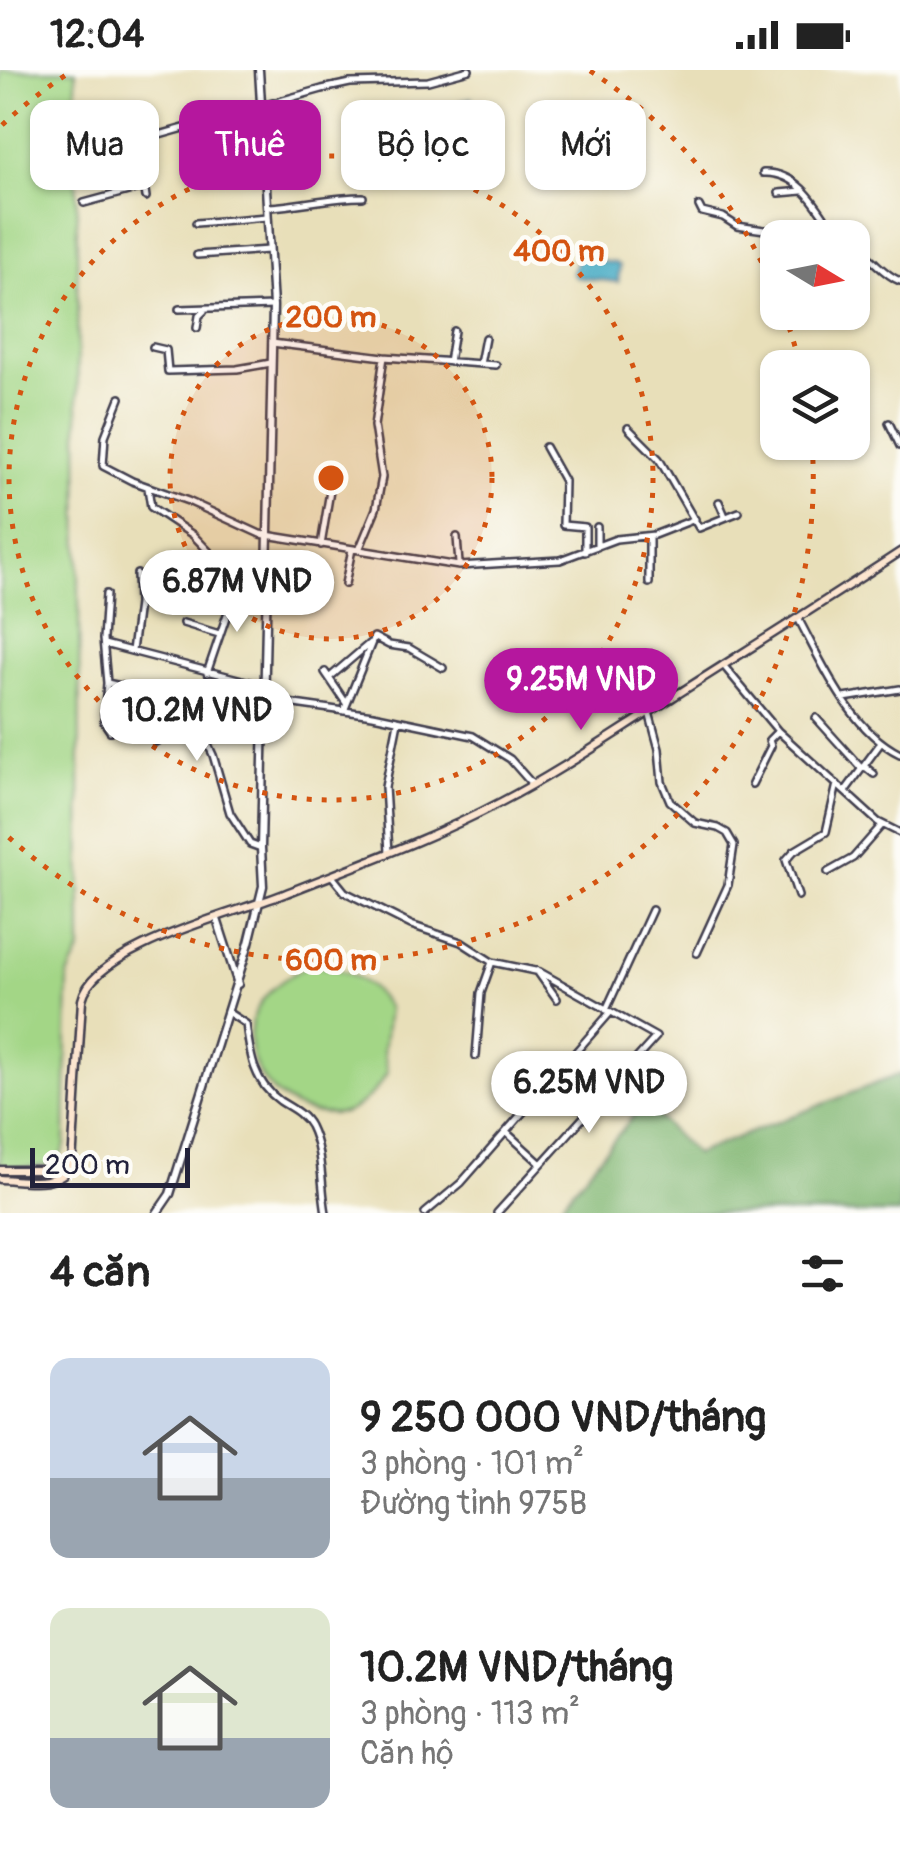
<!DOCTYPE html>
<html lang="vi">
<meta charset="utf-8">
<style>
:root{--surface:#fff;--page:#f6f6f6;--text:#222;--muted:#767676;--accent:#b5179e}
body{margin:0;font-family:Pangolin,sans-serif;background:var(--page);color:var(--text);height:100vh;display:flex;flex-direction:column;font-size:38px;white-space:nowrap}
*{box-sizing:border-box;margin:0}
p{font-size:32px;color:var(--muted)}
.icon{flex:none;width:55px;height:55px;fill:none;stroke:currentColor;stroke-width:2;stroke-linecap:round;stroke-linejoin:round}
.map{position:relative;height:1143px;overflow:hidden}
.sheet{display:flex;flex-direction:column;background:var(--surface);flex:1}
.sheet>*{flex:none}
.top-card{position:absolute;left:30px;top:30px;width:840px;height:90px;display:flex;gap:20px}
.needle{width:65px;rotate:100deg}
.tools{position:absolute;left:760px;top:150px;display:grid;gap:20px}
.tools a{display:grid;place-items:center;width:110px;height:110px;border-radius:20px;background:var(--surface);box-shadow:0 2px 8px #0004;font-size:50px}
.scale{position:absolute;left:30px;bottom:25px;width:160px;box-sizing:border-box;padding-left:10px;border:5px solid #22223b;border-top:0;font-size:28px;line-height:35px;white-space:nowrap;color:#22223b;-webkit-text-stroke:8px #fdfcf7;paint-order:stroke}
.price{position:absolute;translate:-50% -85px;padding:0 22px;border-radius:35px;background:#fff;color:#222;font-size:32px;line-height:65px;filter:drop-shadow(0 2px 5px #0008)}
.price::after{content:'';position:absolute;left:50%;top:60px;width:30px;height:22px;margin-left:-15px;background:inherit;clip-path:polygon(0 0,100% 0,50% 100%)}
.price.active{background:var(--accent);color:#fff}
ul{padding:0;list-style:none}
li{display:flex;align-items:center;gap:30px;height:250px;padding:0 50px}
li span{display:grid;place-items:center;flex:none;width:280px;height:200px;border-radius:20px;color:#555}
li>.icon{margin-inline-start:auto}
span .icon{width:120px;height:120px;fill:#fffc;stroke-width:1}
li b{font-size:42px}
h2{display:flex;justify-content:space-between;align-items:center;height:120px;padding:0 50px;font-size:42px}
.tag{padding:0 35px;border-radius:20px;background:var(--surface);box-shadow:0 2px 8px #0004;font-size:35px;line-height:90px}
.tag.active{background:var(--accent);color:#fff}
.status{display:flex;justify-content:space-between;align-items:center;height:70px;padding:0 50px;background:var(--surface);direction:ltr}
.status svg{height:28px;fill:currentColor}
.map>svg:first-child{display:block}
</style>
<div class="status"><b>12:04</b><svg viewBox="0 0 49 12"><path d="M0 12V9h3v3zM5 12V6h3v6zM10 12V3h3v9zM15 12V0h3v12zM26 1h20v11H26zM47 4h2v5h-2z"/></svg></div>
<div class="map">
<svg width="900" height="1143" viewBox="0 0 900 1143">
<rect width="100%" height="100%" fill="#fdfcf7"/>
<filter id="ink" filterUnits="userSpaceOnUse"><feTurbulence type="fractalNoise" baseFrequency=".01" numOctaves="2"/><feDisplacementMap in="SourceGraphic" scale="20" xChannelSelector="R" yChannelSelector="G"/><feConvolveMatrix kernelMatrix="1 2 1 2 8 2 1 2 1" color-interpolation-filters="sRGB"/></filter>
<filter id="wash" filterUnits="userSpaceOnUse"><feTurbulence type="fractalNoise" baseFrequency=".0048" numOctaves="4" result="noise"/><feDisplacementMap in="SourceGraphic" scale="40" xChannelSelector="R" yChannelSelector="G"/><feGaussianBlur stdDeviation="2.25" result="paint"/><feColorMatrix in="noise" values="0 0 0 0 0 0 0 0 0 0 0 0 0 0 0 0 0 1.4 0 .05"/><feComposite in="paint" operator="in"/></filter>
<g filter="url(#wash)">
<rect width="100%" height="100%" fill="#e8dfb9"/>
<!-- green -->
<path fill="#a3d686" stroke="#627c60" stroke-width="2.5" d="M0,0H76L81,879L68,906L65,1075C58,1104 26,1096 0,1097Z
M307,896C342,895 369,908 388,938L383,983L387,1003C377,1019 367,1032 349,1041C340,1045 329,1044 319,1043C272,1038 235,987 256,941C267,919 286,907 307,896Z"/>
<!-- forest -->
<path fill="#82b773" stroke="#526c57" stroke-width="2.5" d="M900,1004V1143H554L644,1033L695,1084Z"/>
<!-- water -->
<path fill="#43a9c3" stroke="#32667f" stroke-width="2.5" d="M471,28L473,41L465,98L409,102L397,79L384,80L385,51L423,46Z
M577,188L615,193L620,196L618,212L575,207L572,203Z"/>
</g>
<g filter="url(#ink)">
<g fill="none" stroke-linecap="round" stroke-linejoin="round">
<defs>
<path id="minor" d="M138,72L146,127
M78,88L322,19L350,13L428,11L469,0
M763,103C801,101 820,142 838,168
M779,123L802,121
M84,133L143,117
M699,136L702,142L723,147L737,156L821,168
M269,137C301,135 331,127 363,127
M196,153L267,147
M852,178C872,184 880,203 900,211
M197,185L269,180
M179,239L273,236
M197,258L199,246L204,241
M272,273L384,287L496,295
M153,277L166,280L168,301L237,299L271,293
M449,292L454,261
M480,294L485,268
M120,328L105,366L103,396L132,411L188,431L260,464L459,496L560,490L616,469L654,465L695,449
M889,353L900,376
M628,358L659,389L699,458L739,442
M545,377L564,411L563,455L585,457V482
M148,418L151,437L193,465L238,512
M719,432L725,446
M597,457V477
M457,467L459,494
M321,475L332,409
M359,480L376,439L382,407L374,356L384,287
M649,513V466
M345,514L352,479
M193,518L231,533
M106,524L103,569L107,613L104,652L110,661
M799,550C824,597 851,660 900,684
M183,553L219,564
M104,574L265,616
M132,581L138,534L137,504
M723,595L778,661L878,752L900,763
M325,602L346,633
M207,603L238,512L253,522L266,525
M329,608L370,573
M107,613L193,632L192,640L213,685L230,743L250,774L261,778
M844,628L900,619
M266,630L373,645L473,666L510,689L532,714
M344,641L374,567L389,575L409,578L443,598
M649,642L659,679L662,712L670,731L695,753L718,758L727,763L734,775L728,815L697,883
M104,644L141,657L155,672L166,666
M816,648L862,699
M864,696L874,704
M752,714L771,676L769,670L778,661
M846,720L880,674
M389,782L385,717L398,652
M828,802L853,788L882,755
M332,806L345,822L411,855L461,872L492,892L540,902L656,967L497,1143
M798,826L786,790L794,781L826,762L837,714
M537,901L557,929
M606,940L652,840
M229,943L246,954C250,984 253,1012 280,1031C291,1038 303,1043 310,1056C323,1082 321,1116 326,1143
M476,986L481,923L492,892
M506,1062L540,1093
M425,1143L461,1113L609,944"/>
<path id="tertiary" d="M217,849L238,914
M157,1143L170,1124L249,873L263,816L261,778L273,236L259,0"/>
<path id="secondary" d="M0,1100H54L70,1092
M0,1109C24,1110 57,1118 72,1095L82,930C93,877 237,843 284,824C357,795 431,769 501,732C559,702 614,664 670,629C747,580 824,532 900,482"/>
</defs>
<!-- minor casing -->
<use href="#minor" stroke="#403e4e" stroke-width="10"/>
<!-- tertiary casing -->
<use href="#tertiary" stroke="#403e4e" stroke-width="11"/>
<!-- secondary casing -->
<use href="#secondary" stroke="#403e4e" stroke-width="11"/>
<!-- minor -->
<use href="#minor" stroke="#fff" stroke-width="5"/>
<!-- tertiary -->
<use href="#tertiary" stroke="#fff" stroke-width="6"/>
<!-- secondary -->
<use href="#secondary" stroke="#fce5cf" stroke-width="6"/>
</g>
</g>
<!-- distance rings -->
<circle cx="331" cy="408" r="161" fill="#d45411" fill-opacity=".12"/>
<g fill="none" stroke="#d45411" stroke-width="5" stroke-dasharray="5 10">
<circle cx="331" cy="408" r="161"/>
<circle cx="331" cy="408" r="322"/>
<path d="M2 55A482 482 0 0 1 72 1M590 1A482 482 0 0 1 776 224M784 243A482 482 0 0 1 800 295M812 374A482 482 0 0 1 2 761"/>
</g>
<circle cx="331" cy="408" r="15" fill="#d45411" stroke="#fdfcf7" stroke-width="5"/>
<g font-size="30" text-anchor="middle" font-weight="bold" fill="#d45411" stroke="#fdfcf7" stroke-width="9" stroke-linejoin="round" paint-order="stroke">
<text x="559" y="191">400 m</text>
<text x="331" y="257">200 m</text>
<text x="331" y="900">600 m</text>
</g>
</svg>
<div class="tools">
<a><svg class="needle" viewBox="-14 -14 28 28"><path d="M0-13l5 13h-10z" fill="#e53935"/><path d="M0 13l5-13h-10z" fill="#767676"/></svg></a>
<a><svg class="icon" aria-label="layers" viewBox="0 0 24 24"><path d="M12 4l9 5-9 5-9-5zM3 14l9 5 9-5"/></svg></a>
</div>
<div class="scale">200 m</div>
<b class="price" style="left:237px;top:565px">6.87M VND</b>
<b class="price active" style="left:581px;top:663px">9.25M VND</b>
<b class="price" style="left:197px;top:694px">10.2M VND</b>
<b class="price" style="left:589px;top:1066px">6.25M VND</b>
<div class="top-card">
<a class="tag">Mua</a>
<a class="tag active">Thuê</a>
<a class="tag">Bộ lọc</a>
<a class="tag">Mới</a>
</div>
</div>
<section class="sheet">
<h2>4 căn<svg class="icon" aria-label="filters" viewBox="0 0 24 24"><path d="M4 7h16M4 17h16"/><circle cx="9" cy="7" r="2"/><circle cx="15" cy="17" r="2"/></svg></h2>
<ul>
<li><span style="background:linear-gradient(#c9d6e8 60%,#9aa5b1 0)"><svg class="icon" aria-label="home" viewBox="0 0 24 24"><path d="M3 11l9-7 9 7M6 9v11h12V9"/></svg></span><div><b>9 250 000 VND/tháng</b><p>3 phòng · 101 m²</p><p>Đường tỉnh 975B</p></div></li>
<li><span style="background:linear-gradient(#dfe7d0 65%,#9aa5b1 0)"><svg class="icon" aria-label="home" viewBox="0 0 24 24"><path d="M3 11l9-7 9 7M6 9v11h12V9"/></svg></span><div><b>10.2M VND/tháng</b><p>3 phòng · 113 m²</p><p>Căn hộ</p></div></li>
</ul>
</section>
